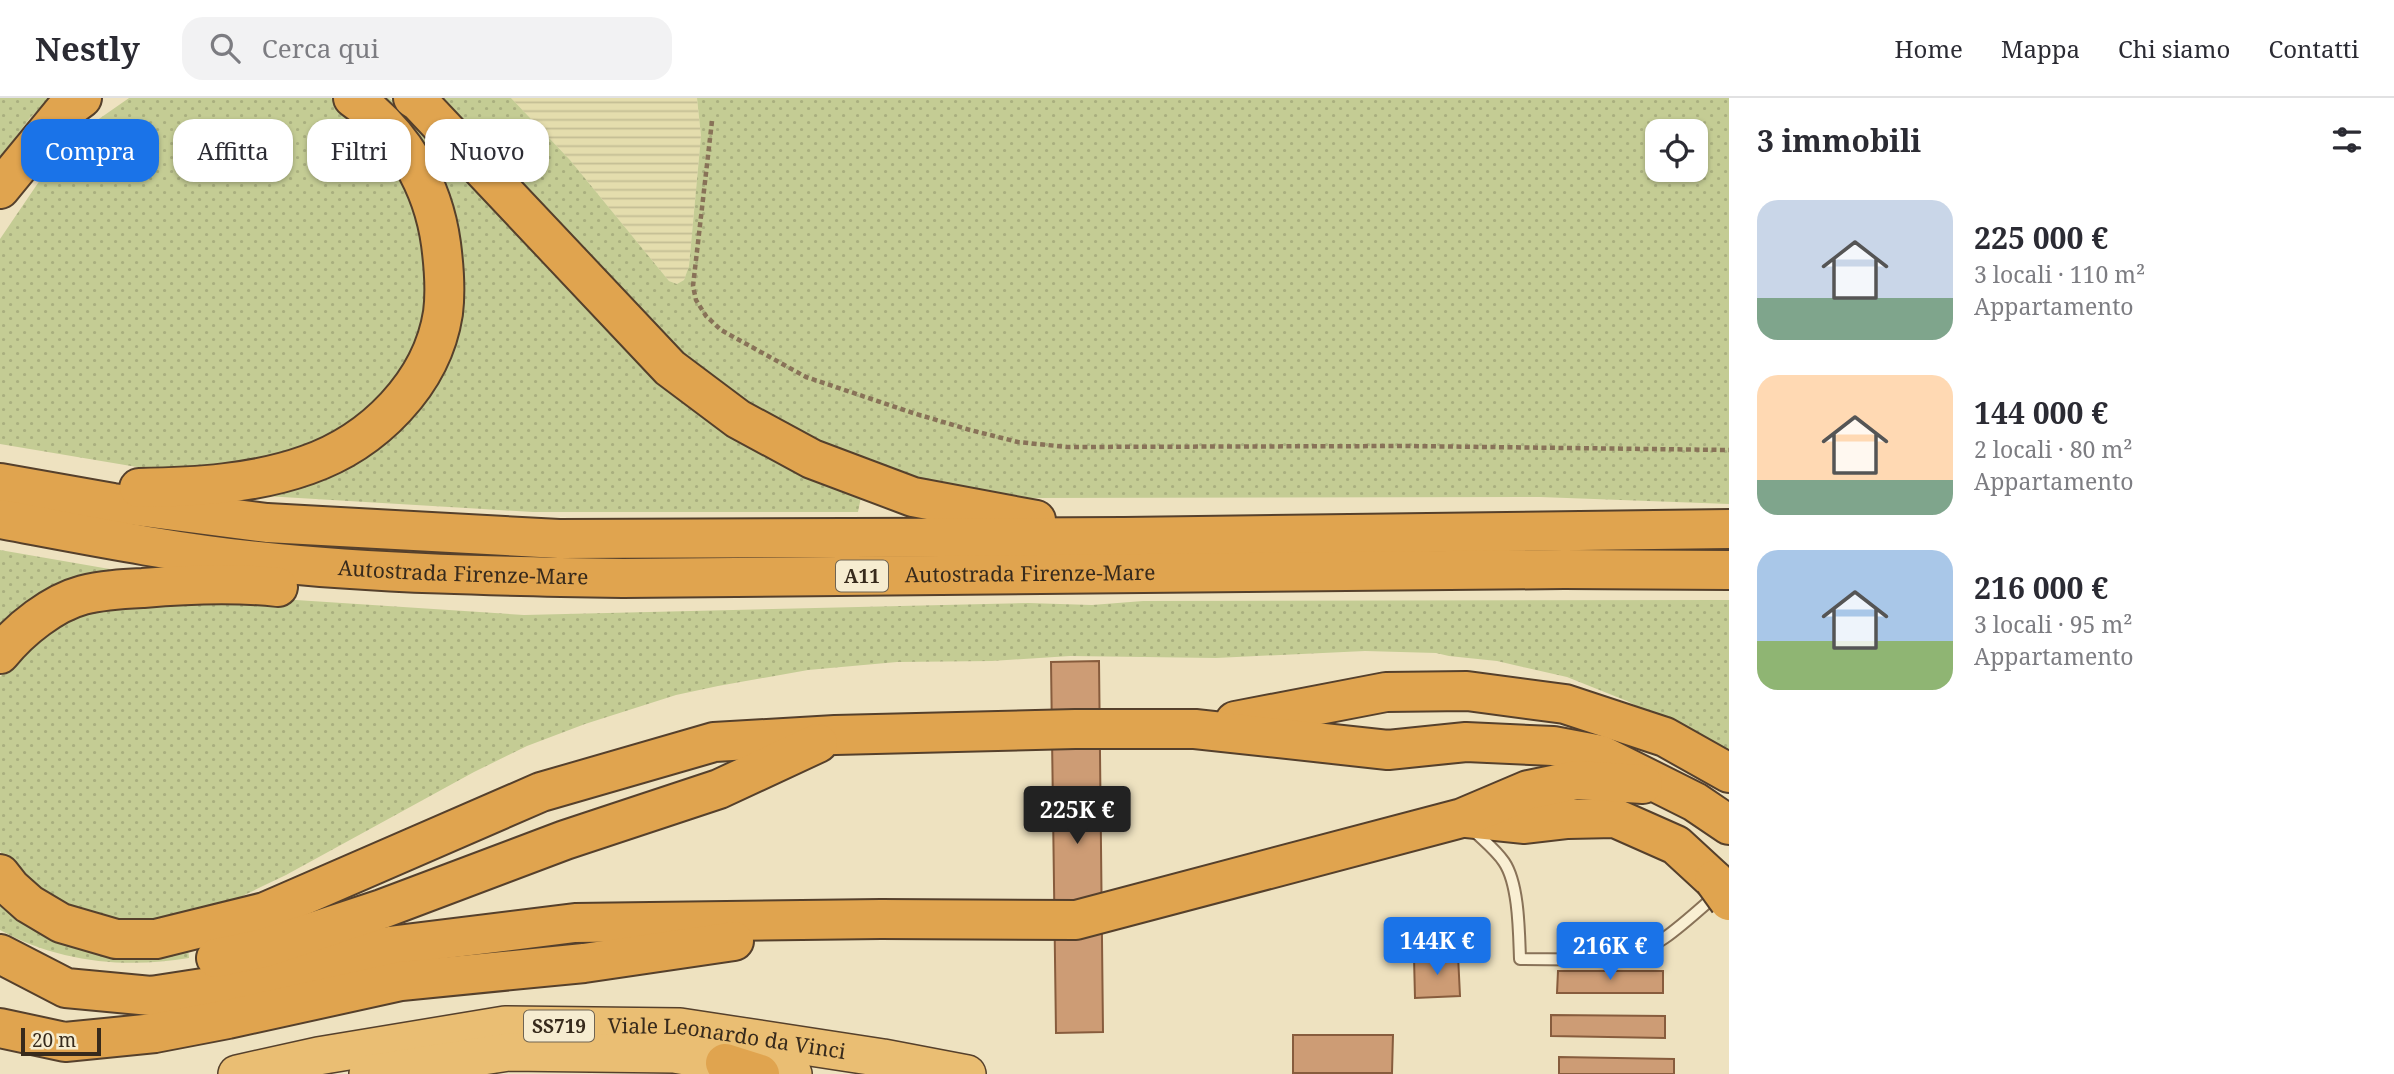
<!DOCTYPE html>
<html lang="it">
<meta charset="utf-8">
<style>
:root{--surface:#fff;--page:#f2f2f3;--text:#2b2b33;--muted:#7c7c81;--line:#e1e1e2;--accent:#1a73e8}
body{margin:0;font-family:"Noto Serif",serif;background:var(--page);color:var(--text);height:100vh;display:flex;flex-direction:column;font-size:26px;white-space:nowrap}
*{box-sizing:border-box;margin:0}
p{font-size:23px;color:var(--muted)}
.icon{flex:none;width:38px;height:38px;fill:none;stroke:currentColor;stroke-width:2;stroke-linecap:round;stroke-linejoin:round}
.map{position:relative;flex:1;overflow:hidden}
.sheet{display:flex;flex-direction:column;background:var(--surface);width:665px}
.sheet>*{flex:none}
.banner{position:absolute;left:21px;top:21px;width:665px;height:63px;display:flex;gap:14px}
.fabs{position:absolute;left:1645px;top:21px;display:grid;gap:14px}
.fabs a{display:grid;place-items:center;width:63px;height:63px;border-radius:14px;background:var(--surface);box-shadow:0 2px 5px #0004;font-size:35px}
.scale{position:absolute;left:21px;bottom:18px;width:80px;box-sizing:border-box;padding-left:7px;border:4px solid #372a1c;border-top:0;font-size:19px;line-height:24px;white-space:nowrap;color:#372a1c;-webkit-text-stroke:5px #f6ecd0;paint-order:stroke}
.price{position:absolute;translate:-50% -60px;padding:0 16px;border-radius:7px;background:var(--accent);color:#fff;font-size:23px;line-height:46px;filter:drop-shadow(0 2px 4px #0008)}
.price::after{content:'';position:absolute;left:50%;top:42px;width:21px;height:16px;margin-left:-10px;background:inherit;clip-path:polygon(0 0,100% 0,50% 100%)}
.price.selected{background:#222;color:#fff}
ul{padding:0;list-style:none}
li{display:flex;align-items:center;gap:21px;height:175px;padding:0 28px}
li span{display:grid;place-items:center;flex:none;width:196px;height:140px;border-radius:21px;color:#555}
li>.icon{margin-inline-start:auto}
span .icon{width:84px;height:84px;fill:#fffc;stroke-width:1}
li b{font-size:30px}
h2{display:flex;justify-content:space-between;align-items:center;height:84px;padding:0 28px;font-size:30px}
.tag{padding:0 24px;border-radius:21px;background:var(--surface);box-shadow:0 2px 5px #0004;font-size:24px;line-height:63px}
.tag.selected{background:var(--accent);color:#fff}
header{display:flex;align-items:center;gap:42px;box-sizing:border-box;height:98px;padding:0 35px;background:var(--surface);border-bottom:2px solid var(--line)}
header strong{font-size:33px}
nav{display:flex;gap:38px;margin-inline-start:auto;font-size:24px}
.search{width:490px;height:63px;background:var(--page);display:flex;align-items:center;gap:18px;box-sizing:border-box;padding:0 24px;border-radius:21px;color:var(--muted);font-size:26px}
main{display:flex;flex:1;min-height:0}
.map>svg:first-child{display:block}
</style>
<header>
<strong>Nestly</strong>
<div class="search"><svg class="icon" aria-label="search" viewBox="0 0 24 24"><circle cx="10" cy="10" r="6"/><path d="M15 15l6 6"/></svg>Cerca qui</div>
<nav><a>Home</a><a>Mappa</a><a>Chi siamo</a><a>Contatti</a></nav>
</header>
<main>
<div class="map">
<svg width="1729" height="976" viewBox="0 0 1729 976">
<defs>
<pattern id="farmland-rules" width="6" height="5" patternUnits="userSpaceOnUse" patternTransform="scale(1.75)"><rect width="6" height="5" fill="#e4ddad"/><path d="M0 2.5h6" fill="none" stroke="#c4be94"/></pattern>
<pattern id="grass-dots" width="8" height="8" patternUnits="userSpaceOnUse" patternTransform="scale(1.75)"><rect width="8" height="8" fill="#c4cc94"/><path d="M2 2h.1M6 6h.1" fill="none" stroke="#a9af7f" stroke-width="1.8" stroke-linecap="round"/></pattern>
</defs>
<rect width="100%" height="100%" fill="#eee2c0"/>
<!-- farmland -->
<path fill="url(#farmland-rules)" d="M511,0H697L701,38L689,168L684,182L677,186L669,183L570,62Z"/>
<!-- grass -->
<path fill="url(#grass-dots)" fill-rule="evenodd" d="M0,0H50L30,20L0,59Z
M129,0H331L366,25L423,113L427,215L405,274L340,337L255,366L173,372L137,369L0,346V141L55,60L76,37Z
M373,0H389L424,27L578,194L861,399L858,414H533L265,398L315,378L455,218Z
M430,0H511L570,62L669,183L677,186L684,182L689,168L701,38L697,0H1729V406L1540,399L1030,400L966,394L869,372L697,277ZM1657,33H1696V72H1657Z
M0,452L121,473L0,537Z
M250,499L524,517L1028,505L1092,507L1143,503L1729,502V657L1627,603L1567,579L1497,563L1449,558L1436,555L1365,553L1216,560L1070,558L992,563L897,564L808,572L718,588L676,597L585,626L527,648L474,674L286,777L211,813L153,829L74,817L15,774L0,753V579L26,546L92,510Z
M0,794L188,850L189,860C125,871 58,864 0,832Z"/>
<!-- building -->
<path fill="#cd9c75" stroke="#875c3d" stroke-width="2" d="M1099,563L1103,934L1056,935L1051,564Z
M1458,857L1460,898L1415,900L1414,859Z
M1558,873H1663V895H1557Z
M1551,917L1665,918V940L1551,938Z
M1293,937H1393L1392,975H1293Z
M1559,959L1674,961V976H1559Z"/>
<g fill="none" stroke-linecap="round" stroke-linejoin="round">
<defs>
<path id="service" d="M1473,732C1483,742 1496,752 1504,764C1519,786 1519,835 1520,861L1620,862C1657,852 1687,822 1716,797"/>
<g id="trunk">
<path id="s1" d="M237,976L318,958L505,927L680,929L883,960L967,976"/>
<path d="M368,976L508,954L674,956L793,976"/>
</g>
<g id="motorway">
<path d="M413,0L419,4L670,270L738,321L812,361L913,399L1036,422"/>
<path d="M0,91L63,14L82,0"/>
<path d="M0,385L113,405L267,425L559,441L1124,439L1729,431"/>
<path d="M139,390C195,389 254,386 307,367C373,344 432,286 443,215C446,192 444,169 441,146C433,87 402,34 353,0"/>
<path id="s2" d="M0,421C86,437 170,454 257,463C379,476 501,478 623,480L1564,471L1729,472"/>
<path d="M0,556C20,531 53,505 83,497C102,492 123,491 143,490C188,486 233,484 278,489"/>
<path d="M1235,623L1386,594L1467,593L1565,606L1665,639L1729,675"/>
<path d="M1467,720L1525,726L1568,721L1615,720L1676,747L1714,782"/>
<path d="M0,776L11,790L29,806L61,825L116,841H156L265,814L541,694L714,644L835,637L1075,631H1195L1388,652L1466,644L1553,648L1601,657L1695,704L1729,727"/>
<path d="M0,856L66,890L151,898L216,888L389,848L575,825L881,821L1076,822L1462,720L1528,692L1577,682L1643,686"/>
<path d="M216,860L264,850L382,811L565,742L719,691L818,645"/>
<path d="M0,930L65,944L155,935L228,921L401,883L584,865L734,843"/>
<path d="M725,965L760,976"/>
</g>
</defs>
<!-- service casing -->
<use href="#service" stroke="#887258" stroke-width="14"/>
<!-- trunk casing -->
<use href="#trunk" stroke="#55402c" stroke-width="40"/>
<!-- motorway casing -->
<use href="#motorway" stroke="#55402c" stroke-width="42"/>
<!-- path -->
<path stroke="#887258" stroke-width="4.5" stroke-dasharray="5 3.5" stroke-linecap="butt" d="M712,23L693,188L696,202L706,218L721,232L806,279L913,315L970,332L1018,344L1067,349L1407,348L1729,352"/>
<!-- service -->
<use href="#service" stroke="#f9efd3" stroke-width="10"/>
<!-- trunk -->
<use href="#trunk" stroke="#eabe73" stroke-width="37"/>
<!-- motorway -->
<use href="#motorway" stroke="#e0a44f" stroke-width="38"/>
<defs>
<path id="motorway-bridge" d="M1714,782L1729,803"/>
</defs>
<!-- motorway-bridge casing -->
<use href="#motorway-bridge" stroke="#55402c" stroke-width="42" stroke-linecap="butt"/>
<!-- motorway-bridge -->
<use href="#motorway-bridge" stroke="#e0a44f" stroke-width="38"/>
</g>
<g text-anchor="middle" stroke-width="7" stroke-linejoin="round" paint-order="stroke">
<!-- shield labels -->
<g fill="#f6ecd0" stroke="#706452" stroke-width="2">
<rect x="836" y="462.5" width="52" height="31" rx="5"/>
<rect x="524" y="912.5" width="70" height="31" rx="5"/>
</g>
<g font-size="19" font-weight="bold" fill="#372a1c">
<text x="862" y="485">A11</text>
<text x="559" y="935">SS719</text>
</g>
<!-- street labels -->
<g font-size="21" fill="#372a1c" stroke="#f6ecd0">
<text dy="7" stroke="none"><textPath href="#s2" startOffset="467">Autostrada Firenze-Mare</textPath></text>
<text dy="7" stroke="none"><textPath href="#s2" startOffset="1034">Autostrada Firenze-Mare</textPath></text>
<text dy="7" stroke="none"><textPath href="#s1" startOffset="495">Viale Leonardo da Vinci</textPath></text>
</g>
</g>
</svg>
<div class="fabs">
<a><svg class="icon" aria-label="locate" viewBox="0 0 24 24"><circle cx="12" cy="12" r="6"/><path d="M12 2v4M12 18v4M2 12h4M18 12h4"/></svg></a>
</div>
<div class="scale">20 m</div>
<b class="price selected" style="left:1077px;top:748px">225K €</b>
<b class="price" style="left:1437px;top:879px">144K €</b>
<b class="price" style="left:1610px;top:884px">216K €</b>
<div class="banner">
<a class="tag selected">Compra</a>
<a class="tag">Affitta</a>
<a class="tag">Filtri</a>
<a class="tag">Nuovo</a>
</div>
</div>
<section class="sheet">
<h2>3 immobili<svg class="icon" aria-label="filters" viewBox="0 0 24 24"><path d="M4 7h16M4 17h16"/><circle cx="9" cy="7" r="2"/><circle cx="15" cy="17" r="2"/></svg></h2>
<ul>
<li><span style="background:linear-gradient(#c9d6e8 70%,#7fa58c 0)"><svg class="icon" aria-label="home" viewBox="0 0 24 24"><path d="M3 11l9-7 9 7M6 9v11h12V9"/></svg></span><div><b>225 000 €</b><p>3 locali · 110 m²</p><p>Appartamento</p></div></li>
<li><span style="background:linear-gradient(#ffd9b3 75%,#7fa58c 0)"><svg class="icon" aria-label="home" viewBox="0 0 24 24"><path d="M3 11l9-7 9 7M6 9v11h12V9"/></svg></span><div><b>144 000 €</b><p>2 locali · 80 m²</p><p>Appartamento</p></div></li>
<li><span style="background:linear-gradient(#a9c7e8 65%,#8fb573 0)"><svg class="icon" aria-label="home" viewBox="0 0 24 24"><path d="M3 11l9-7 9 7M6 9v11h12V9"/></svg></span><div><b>216 000 €</b><p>3 locali · 95 m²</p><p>Appartamento</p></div></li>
</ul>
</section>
</main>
